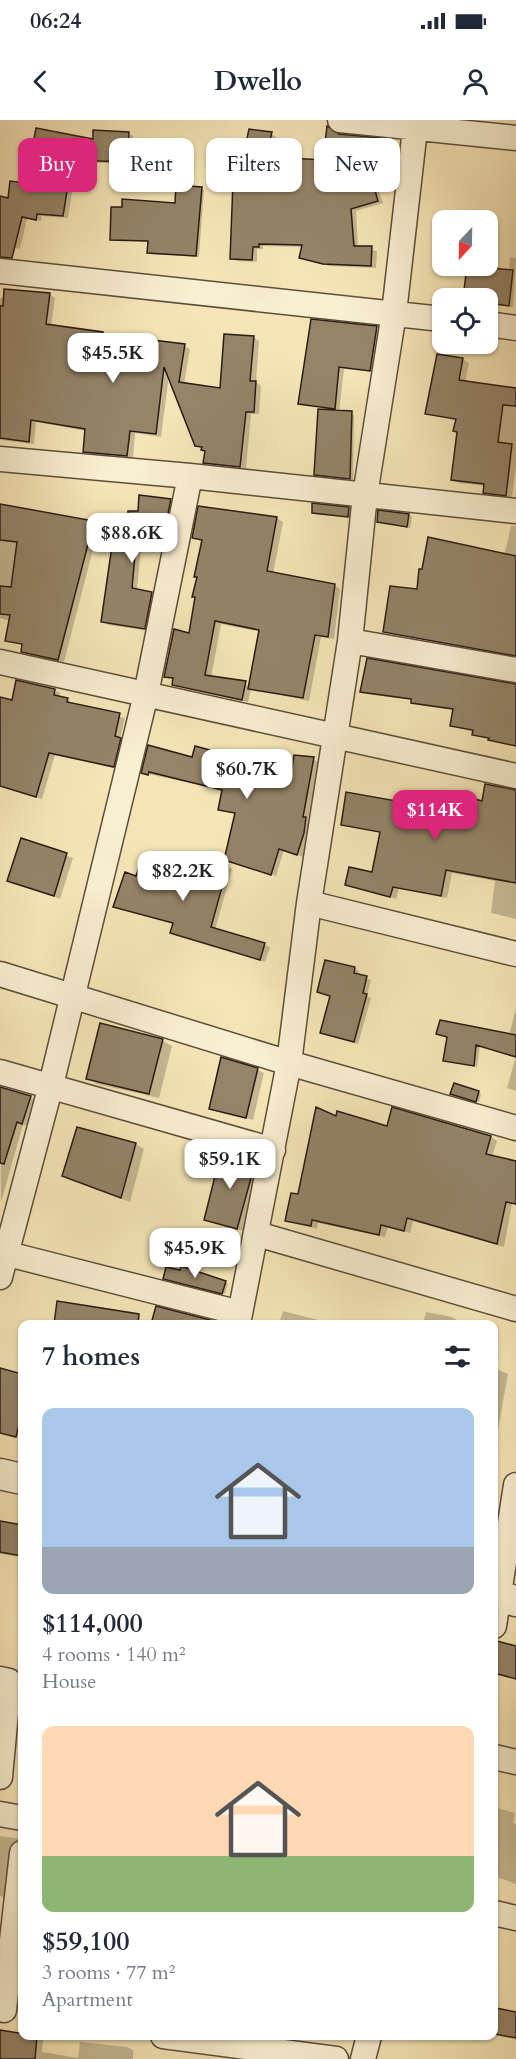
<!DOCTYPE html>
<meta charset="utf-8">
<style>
:root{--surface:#fff;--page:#f6f6f7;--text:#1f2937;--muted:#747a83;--accent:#db2777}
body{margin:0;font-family:Cardo,serif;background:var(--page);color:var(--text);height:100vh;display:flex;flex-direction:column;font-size:22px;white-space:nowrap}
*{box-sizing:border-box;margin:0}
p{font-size:20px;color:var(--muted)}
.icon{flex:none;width:33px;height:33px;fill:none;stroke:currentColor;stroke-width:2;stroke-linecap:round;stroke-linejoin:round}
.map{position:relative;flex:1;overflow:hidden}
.drawer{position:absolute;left:18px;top:1200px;width:480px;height:720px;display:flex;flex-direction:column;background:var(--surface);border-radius:12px;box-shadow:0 2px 4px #0004}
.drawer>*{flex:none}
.top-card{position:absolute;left:18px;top:18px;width:480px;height:54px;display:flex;gap:12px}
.needle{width:39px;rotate:202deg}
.fabs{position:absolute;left:432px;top:90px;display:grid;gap:12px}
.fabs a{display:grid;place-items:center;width:66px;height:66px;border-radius:12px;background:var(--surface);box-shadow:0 2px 4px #0004;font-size:30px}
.price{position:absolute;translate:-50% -51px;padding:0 14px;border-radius:12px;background:#fff;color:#222;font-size:20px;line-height:39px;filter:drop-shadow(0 2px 3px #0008)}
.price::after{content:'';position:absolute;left:50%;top:36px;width:18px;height:14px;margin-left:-9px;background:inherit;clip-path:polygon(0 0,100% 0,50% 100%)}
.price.current{background:var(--accent);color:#fff}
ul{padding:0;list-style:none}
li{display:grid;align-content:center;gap:12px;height:318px;padding:0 24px}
li span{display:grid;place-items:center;height:186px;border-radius:12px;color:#555}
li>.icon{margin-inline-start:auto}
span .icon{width:108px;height:108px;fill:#fffc;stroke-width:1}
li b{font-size:26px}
h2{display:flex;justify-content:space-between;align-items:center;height:72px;padding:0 24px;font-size:26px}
.chip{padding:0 21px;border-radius:12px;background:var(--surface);box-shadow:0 2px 4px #0004;font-size:21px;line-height:54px}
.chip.current{background:var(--accent);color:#fff}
.status{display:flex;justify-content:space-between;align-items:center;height:42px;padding:0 30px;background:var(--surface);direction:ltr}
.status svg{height:16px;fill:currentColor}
header{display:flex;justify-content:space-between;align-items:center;height:78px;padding:0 24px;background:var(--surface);font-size:27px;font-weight:700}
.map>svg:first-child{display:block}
</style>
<div class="status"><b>06:24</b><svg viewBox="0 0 49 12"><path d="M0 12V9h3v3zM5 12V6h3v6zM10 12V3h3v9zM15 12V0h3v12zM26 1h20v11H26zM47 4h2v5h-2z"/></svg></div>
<header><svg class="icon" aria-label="back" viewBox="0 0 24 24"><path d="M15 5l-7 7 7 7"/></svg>Dwello<svg class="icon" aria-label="person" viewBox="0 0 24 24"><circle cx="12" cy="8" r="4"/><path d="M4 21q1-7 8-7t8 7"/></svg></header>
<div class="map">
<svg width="516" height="1939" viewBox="0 0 516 1939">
<rect width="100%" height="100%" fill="#f5e5b6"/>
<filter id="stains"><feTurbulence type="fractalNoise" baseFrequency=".00333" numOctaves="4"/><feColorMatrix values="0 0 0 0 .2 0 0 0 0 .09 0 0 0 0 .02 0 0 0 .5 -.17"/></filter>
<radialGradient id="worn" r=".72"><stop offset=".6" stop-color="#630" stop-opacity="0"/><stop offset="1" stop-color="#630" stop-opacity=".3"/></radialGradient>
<!-- shadow -->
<path fill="#0003" fill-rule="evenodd" d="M128,13L133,16L132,44L77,42L68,98L42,96L41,101L27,99L20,129L0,125V78L9,80L94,21Z
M271,14L276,17L274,33L279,36L278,38L324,41L339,16L380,20L385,23L383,36L375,34L384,64L377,66L383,83L356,91L358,127L377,131L376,148L329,146L306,140L301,137L303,127L263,126V129H257V142L237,141L232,138L244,39Z
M202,69L204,70L199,137L151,134L148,133L149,122L111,119Z
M510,137L516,138L513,187L493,184L489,182L490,175L466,170L469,146L509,151Z
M49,174L55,178L51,207L103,213L108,216L107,226L145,229L184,226L190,229L184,265L221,270L254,218L259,221L256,262L261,266L259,294H251L246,349L211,345L205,342L206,331L196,325L169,255L161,317L135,313L133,338L90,334L84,331L86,311L36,302L34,324L0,320V178Z
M312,201L381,210L375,252L344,249L339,292L354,295L353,360L316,354L329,289L300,283Z
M463,239L469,243L465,262L515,269L516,266V344L512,378L491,376L484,372L485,366L459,363L453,360L459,312L457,301L427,293Z
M170,380L176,384L170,415L153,413L152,427H141L137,470L157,476L150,511L108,505L103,502L140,392Z
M314,385L349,389L352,391L351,398L316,394L313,392Z
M409,395L412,397L410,408L378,401Z
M277,398L283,402L273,454L334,465L340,469L334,519L321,517L309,581L251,569L248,582L174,565L175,560L166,556L190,515L198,457L203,422L194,417ZM221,504L261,512L250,566L211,558Z
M93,403L99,406L64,542L28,535L22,531L23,525L7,520L10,501L0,498V410Z
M511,406H516V537L385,512L418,471L504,436Z
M516,565V625L480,617L474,612L457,608L452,605L454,590L418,585L413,580L368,574L362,571Z
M54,570L60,573L59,577L67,579L73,585L125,598L120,619L126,623L119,649L55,635L42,679L0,666V579L14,582Z
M228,636L232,641L293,655L313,639L318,642L308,700L310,702L309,717L303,737L284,730L276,756L231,742L236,694L220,690L223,670L143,653L193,639Z
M516,694V799L491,793L495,761L452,753L447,778L399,769L396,779L346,764L373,754L382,713L342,704L465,695Z
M22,720L73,738L60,779L9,760Z
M227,746L232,749L215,810L270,827L265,842L177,816L172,813L174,804L115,787L137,758L201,753Z
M326,842L355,848L359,851L358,855L371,860L367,876L371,878L358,924L322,912L332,877L318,871Z
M516,888V971L507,968L516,936L480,926L477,947L445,941L448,917L509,916Z
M101,905L163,921L172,926L159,978L97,964L88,958Z
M257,950L264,953L253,1000L211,988Z
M0,968L36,980L29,1006L23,1005L1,1082Z
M478,972L481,974L479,982L455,975Z
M393,989L491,1017L497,1021L492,1037L516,1043V1085L512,1084L504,1127L413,1101L410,1113L388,1107L385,1117L318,1103L317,1109L287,1100L337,998L388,1008Z
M136,1024L144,1029L130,1082L63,1055Z
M255,1041L261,1045L243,1111L206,1100L220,1051Z
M168,1160L225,1162L228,1164L225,1174Z
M59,1182L107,1190L152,1204L157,1188L217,1204H55Z
M283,1191L334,1204H279Z
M426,1192L452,1197L458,1201L457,1204H423Z
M494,1248L508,1254L494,1332Z
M0,1289L22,1295L19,1317L0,1312Z
M494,1402L498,1405L494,1423Z
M0,1403L22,1407V1437L0,1434Z
M494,1522L516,1528V1559L494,1553Z
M494,1687L515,1693L513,1703L516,1704V1764L497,1757L494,1767Z
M0,1716L22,1719L7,1778L0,1776Z
M0,1912L37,1917L43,1920L42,1932L78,1938L80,1922L127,1927L133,1930V1939H0Z"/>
<!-- building -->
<path fill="#948468" stroke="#2a1b14" stroke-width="1.5" d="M327,6L339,14L381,18L378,34L371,32L380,61L373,63L378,81L351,89L354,126H372L371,146L323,144L299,138L302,125L259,124V127H253L252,140L230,139L234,36L243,37L249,9L272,12L268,30L274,31L273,37L323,40Z
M36,8L93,19V10L129,12L127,42L72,40L63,96L37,94L36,100L22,97L12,138L0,137V76L8,78L10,61L26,63Z
M176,65L202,67L196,136L147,133L148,121L110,120L111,87H122V79L175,83Z
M467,146L513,150L509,186L488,183V174L464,170Z
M4,169L50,173L46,204L103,212L102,224L144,228L145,219L185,224L179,262L220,268L224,214L254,216L250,261H256L254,292H246L240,347L203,343L205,331L201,330L202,327L195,326L164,247L156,314L130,311L127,336L83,332L85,309L31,300L29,322L0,318V186H3Z
M311,199L377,206L370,251L339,247L335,289L298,284Z
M437,234L463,238L459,260L516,268V286L503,285L498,322L512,324L506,376L483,373L484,364L451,360L457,312L453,311L456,299L425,294Z
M318,289L352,291L350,359L314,355Z
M139,375L171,379L164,413L148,411L146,425L136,424L132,468L152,472L145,509L101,502L115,405L128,408V391H138Z
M312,383L349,387L348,397L312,393Z
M0,384L94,401L58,540L21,532L22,524L5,521L10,495L0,494V466L11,467L17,422L0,420Z
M198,386L277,397L267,451L335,464L328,517L315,515L303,578L248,569L259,510L215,501L205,555L246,561L242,580L172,565L173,558L164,557L174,509L189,513L195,477H192L197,457H194L202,420L192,418Z
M378,390L409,394L407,407L377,402Z
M428,417L516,436V536L383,512L390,466L417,469L419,449H422Z
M367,538L516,564V626L488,620L489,618L472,615L473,610L450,606L453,589L411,583V579L360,572Z
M16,560L55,569L54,575L68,578L67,582L120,593L115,616L121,618L114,647L49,633L36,677L0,666V577L12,580Z
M148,625L192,637L195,626L228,635V638L291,653L294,635L314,637L303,697H306L304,713L297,735L279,729L271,755L224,740L235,693L218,690L222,670L149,652L148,655L141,653Z
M485,664L516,670V763L446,750L441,776L393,767L390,777L345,765L349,747L372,752L380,712L341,705L346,672L464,693L468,677L482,681Z
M21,718L67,733L54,776L7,761Z
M150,735L200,751L204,737L228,745L211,807L265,823L260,840L170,813L173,803L113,787L125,752L136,756L142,738L148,740Z
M325,840L355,847L354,853L367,856L363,873L367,874L354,922L320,913L330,876L317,872Z
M440,900L516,915V937L476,925L474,946L443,941L447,917L436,914Z
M100,903L163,919L149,974L86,959Z
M221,937L258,948L246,998L209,989Z
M454,963L479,971L476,982L450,974Z
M0,967L31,976L22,1004L17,1002L4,1044L0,1043Z
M316,987L336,996L337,991L387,1006L392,987L491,1016L486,1034L516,1041V1084L506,1082L497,1124L407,1098L404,1111L381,1105L379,1115L312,1100L311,1106L285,1101L291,1073L298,1074Z
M77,1007L136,1023L121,1078L62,1056Z
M225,1031L256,1040L237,1109L204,1100L217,1048L219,1049Z
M181,1146L226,1161L222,1174L163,1159L166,1147L180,1150Z
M57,1181L139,1194L138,1204H54Z
M156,1186L214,1201L213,1204H151Z
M0,1248L22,1254V1309L18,1308L16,1317L0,1313Z
M0,1401L22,1405V1436L0,1432Z
M497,1521L516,1526V1559L494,1553Z
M496,1888L516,1892V1918L494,1914Z
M0,1910L37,1916L35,1939H0Z"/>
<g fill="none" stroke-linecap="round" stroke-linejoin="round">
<defs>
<path id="minor" d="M340,0L516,18
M0,151L442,199
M488,204L516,208
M0,339L190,356L516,391
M350,521L516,550
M0,542L516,656
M309,783L516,834
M0,854L289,943L516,1008
M0,952L273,1030
M257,1114L516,1189
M0,1132L240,1193
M0,1157L51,965L146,574L190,356
M238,1204L289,943L309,783L350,521L365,375L394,193L416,0
M494,1506L516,1365
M0,1559L9,1561L0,1657
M494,1637L516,1642
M0,1694L22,1698
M494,1793L516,1798
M4,1890L22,1733
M163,1916L336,1939
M363,1939L369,1916"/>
<path id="tertiary" d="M0,1354L22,1359
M494,1475L516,1481"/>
</defs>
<!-- minor casing -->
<use href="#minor" stroke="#5d4e3c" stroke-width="27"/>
<!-- tertiary casing -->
<use href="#tertiary" stroke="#5d4e3c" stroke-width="33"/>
<!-- minor -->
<use href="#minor" stroke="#f8eed0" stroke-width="24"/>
<!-- tertiary -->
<use href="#tertiary" stroke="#f8eed0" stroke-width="30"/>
</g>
<rect width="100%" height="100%" filter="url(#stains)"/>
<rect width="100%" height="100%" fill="url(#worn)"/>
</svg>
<div class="fabs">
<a><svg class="needle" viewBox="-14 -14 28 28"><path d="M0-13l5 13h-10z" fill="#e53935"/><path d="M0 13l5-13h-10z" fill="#747a83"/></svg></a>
<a><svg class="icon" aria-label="locate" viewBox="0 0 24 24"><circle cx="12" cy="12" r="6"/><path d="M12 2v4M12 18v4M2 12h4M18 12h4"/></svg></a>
</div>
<b class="price" style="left:113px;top:264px">$45.5K</b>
<b class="price" style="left:132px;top:444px">$88.6K</b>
<b class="price" style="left:247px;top:680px">$60.7K</b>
<b class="price current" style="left:435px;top:721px">$114K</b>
<b class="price" style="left:183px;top:782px">$82.2K</b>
<b class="price" style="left:230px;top:1070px">$59.1K</b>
<b class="price" style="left:195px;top:1159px">$45.9K</b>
<div class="top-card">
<a class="chip current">Buy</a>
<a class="chip">Rent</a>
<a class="chip">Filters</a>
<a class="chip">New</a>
</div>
<section class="drawer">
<h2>7 homes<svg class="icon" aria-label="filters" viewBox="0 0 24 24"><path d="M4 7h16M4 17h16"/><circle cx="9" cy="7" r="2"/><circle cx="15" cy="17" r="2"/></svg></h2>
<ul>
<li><span style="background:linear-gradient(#a9c7e8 75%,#9aa5b1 0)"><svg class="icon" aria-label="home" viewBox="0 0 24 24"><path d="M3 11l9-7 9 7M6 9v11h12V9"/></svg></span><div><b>$114,000</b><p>4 rooms · 140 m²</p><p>House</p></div></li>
<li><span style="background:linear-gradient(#ffd9b3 70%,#8fb573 0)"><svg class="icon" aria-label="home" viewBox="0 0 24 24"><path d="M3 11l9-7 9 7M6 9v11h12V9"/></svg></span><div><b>$59,100</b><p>3 rooms · 77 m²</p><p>Apartment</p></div></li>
</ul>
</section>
</div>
